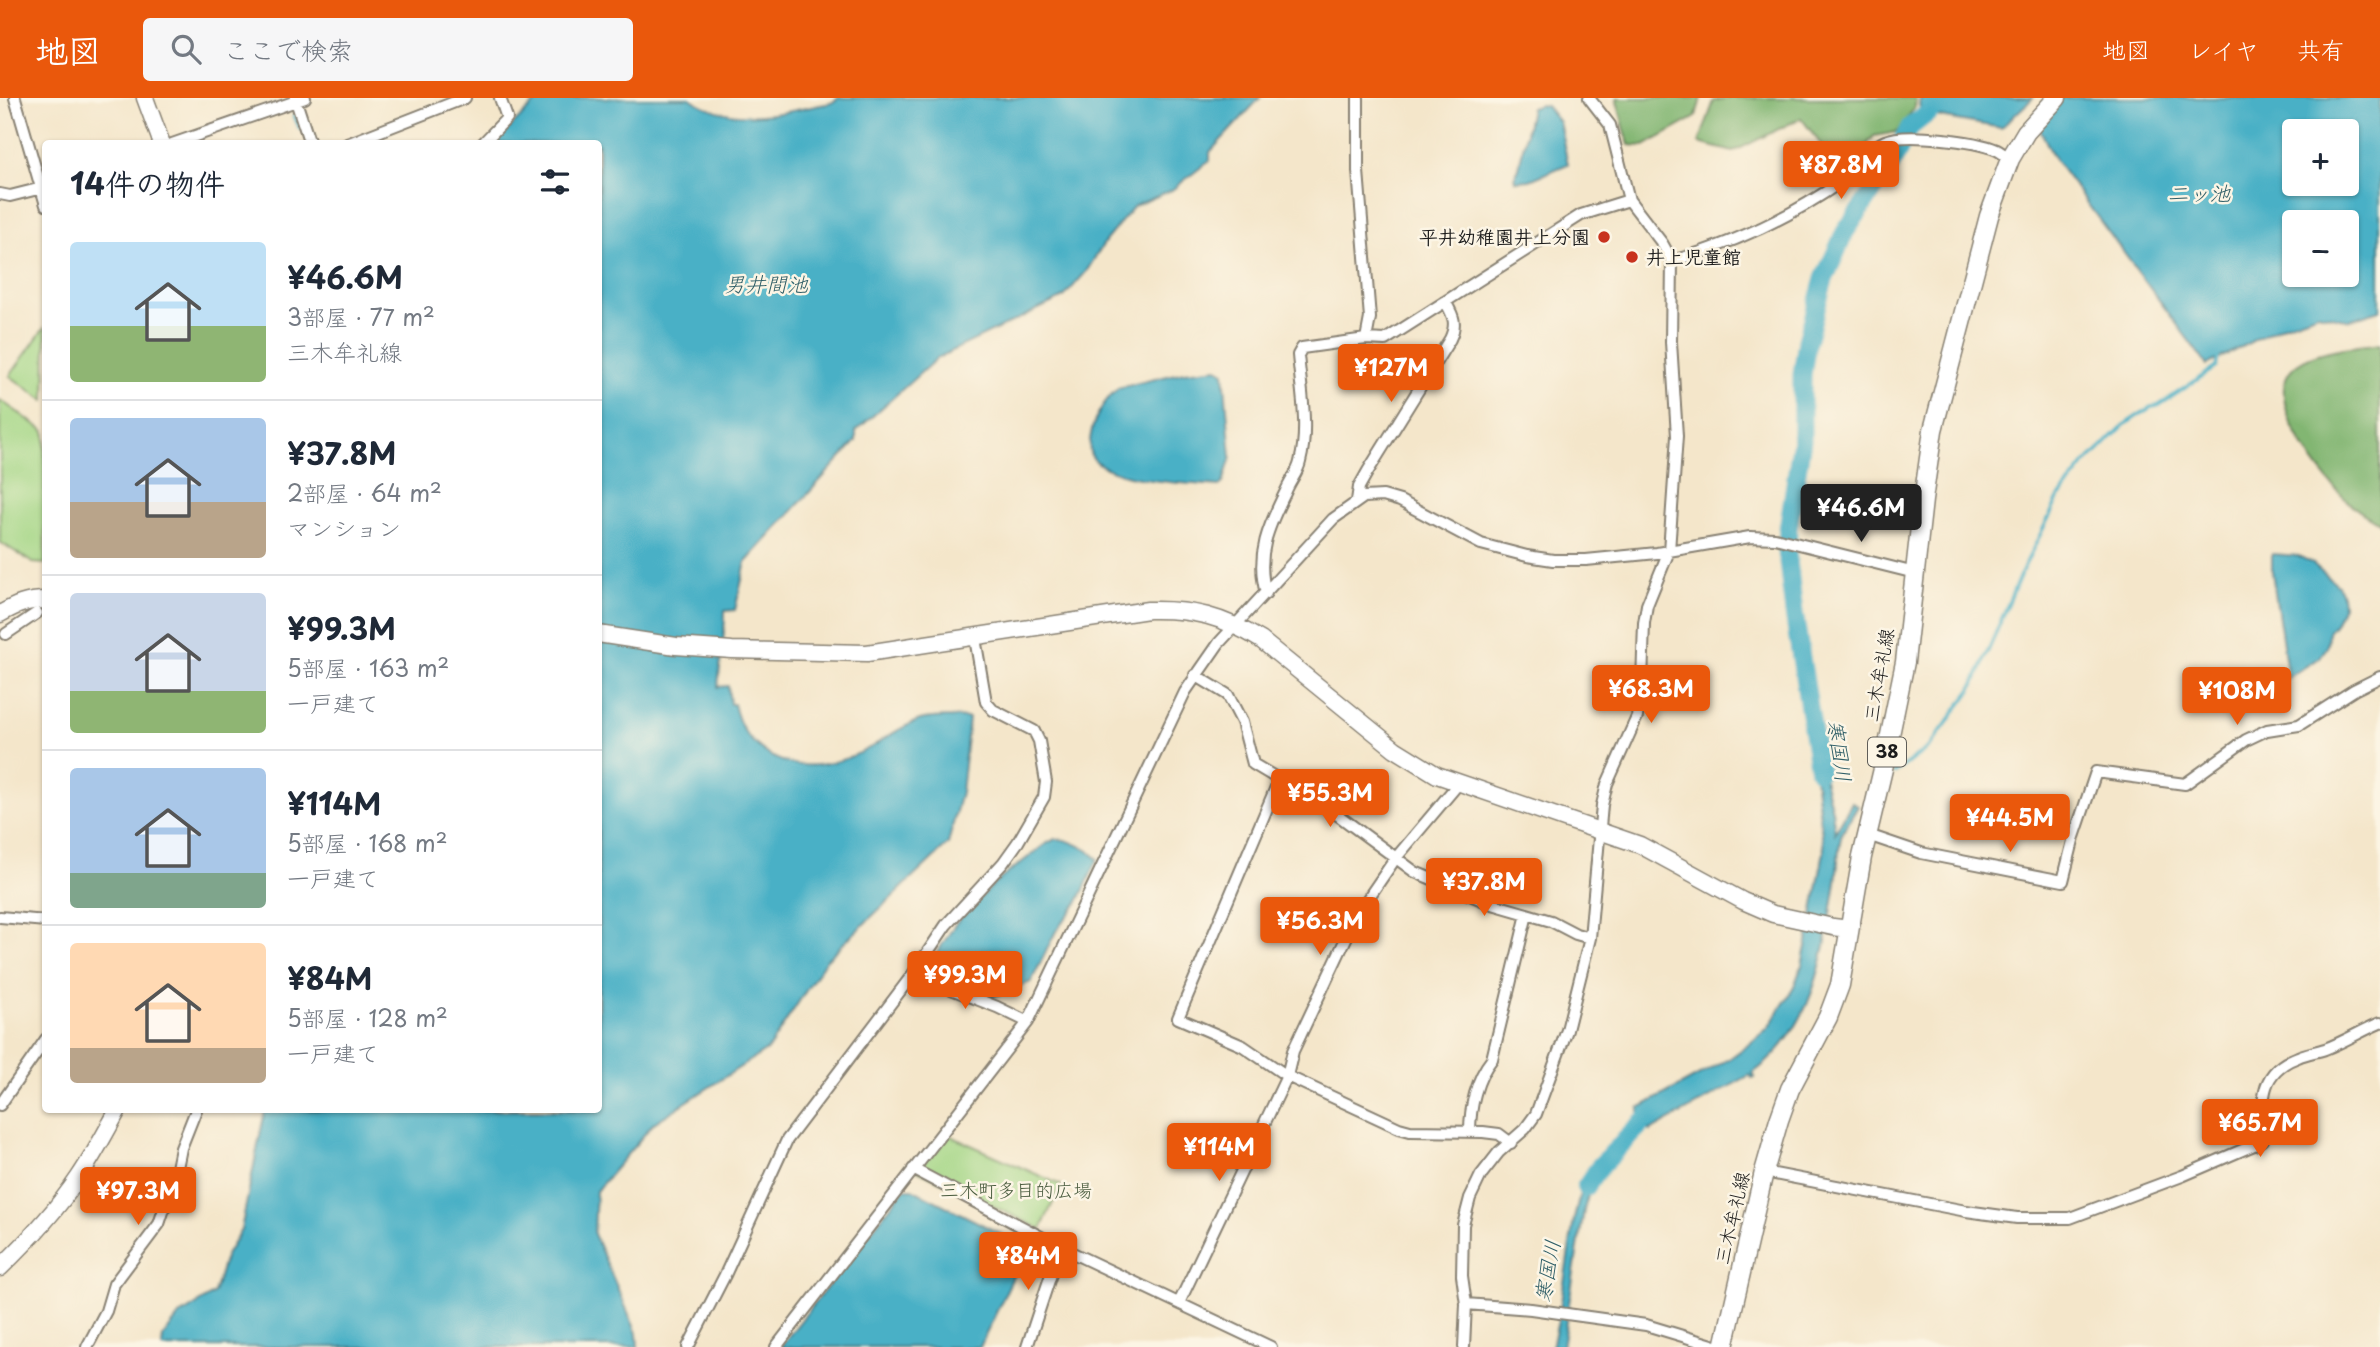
<!DOCTYPE html>
<html lang="ja">
<meta charset="utf-8">
<style>
:root{--surface:#fff;--page:#f6f6f7;--text:#1f2937;--muted:#747a83;--line:#e0e1e3;--accent:#ea580c}
body{margin:0;font-family:"Playpen Sans","Klee One",sans-serif;background:var(--page);color:var(--text);height:100vh;display:flex;flex-direction:column;font-size:26px;white-space:nowrap}
*{box-sizing:border-box;margin:0}
p{font-size:23px;color:var(--muted)}
.icon{flex:none;width:38px;height:38px;fill:none;stroke:currentColor;stroke-width:2;stroke-linecap:round;stroke-linejoin:round}
.map{position:relative;flex:1;overflow:hidden}
.side{position:absolute;left:42px;top:42px;width:560px;height:973px;display:flex;flex-direction:column;background:var(--surface);border-radius:7px;box-shadow:0 2px 5px #0004}
.side>*{flex:none}
.controls{position:absolute;left:2282px;top:21px;display:grid;gap:14px}
.controls a{display:grid;place-items:center;width:77px;height:77px;border-radius:7px;background:var(--surface);box-shadow:0 2px 5px #0004;font-size:35px}
.price{position:absolute;translate:-50% -60px;padding:0 16px;border-radius:7px;background:var(--accent);color:#fff;font-size:23px;line-height:46px;filter:drop-shadow(0 2px 4px #0008)}
.price::after{content:'';position:absolute;left:50%;top:42px;width:21px;height:16px;margin-left:-10px;background:inherit;clip-path:polygon(0 0,100% 0,50% 100%)}
.price.selected{background:#222;color:#fff}
ul{padding:0;list-style:none}
li{display:flex;align-items:center;gap:21px;height:175px;padding:0 28px}
li+li{border-top:2px solid var(--line)}
li span{display:grid;place-items:center;flex:none;width:196px;height:140px;border-radius:7px;color:#555}
li>.icon{margin-inline-start:auto}
span .icon{width:84px;height:84px;fill:#fffc;stroke-width:1}
li b{font-size:30px}
h2{display:flex;justify-content:space-between;align-items:center;height:84px;padding:0 28px;font-size:30px}
header{display:flex;align-items:center;gap:42px;box-sizing:border-box;height:98px;padding:0 35px;background:var(--accent);color:#fff}
header strong{font-size:33px}
nav{display:flex;gap:38px;margin-inline-start:auto;font-size:24px}
.search{width:490px;height:63px;background:var(--page);display:flex;align-items:center;gap:18px;box-sizing:border-box;padding:0 24px;border-radius:7px;color:var(--muted);font-size:26px}
.map>svg:first-child{display:block}
</style>
<header>
<strong>地図</strong>
<div class="search"><svg class="icon" aria-label="search" viewBox="0 0 24 24"><circle cx="10" cy="10" r="6"/><path d="M15 15l6 6"/></svg>ここで検索</div>
<nav><a>地図</a><a>レイヤ</a><a>共有</a></nav>
</header>
<div class="map">
<svg width="2380" height="1249" viewBox="0 0 2380 1249">
<rect width="100%" height="100%" fill="#fcf5e5"/>
<filter id="ink" filterUnits="userSpaceOnUse"><feTurbulence type="fractalNoise" baseFrequency=".0143" numOctaves="2"/><feDisplacementMap in="SourceGraphic" scale="14" xChannelSelector="R" yChannelSelector="G"/><feConvolveMatrix kernelMatrix="1 2 1 2 8 2 1 2 1" color-interpolation-filters="sRGB"/></filter>
<filter id="wash" filterUnits="userSpaceOnUse"><feTurbulence type="fractalNoise" baseFrequency=".00686" numOctaves="4" result="noise"/><feDisplacementMap in="SourceGraphic" scale="28" xChannelSelector="R" yChannelSelector="G"/><feGaussianBlur stdDeviation="1.57" result="paint"/><feColorMatrix in="noise" values="0 0 0 0 0 0 0 0 0 0 0 0 0 0 0 0 0 1.4 0 .05"/><feComposite in="paint" operator="in"/></filter>
<g filter="url(#wash)">
<rect width="100%" height="100%" fill="#f4e6ca"/>
<!-- green -->
<path fill="#a3d584" stroke="#607850" stroke-width="2" d="M44,230L46,232L45,303L10,278Z
M0,302L45,333V466L33,465L0,444Z
M944,1035L1061,1087L1041,1131L915,1071Z"/>
<!-- forest -->
<path fill="#82b672" stroke="#4f6947" stroke-width="2" d="M1616,0H1701L1696,19L1644,48L1629,47Z
M1731,0H1916L1915,9L1897,34L1874,38L1856,60L1814,88L1810,71L1825,52L1801,20L1733,54L1699,45L1714,3Z
M2380,245V426C2371,420 2361,415 2353,408C2327,386 2254,298 2297,266C2317,251 2355,249 2380,245Z"/>
<!-- water -->
<path fill="#48b0c6" stroke="#326671" stroke-width="2" fill-rule="evenodd" d="M540,0H690C734,30 783,14 831,5L839,0H1260L1210,54V62L1172,92L1134,108L1106,142L1086,174L1064,199L937,260L856,333V343L746,464L735,512L725,513C725,539 720,563 718,589L728,588L730,606H734C739,628 746,640 765,654C797,677 840,667 873,648C889,638 902,628 920,622C935,618 953,619 969,620L961,694L948,746L826,862L768,951L654,1025L596,1093L594,1136L637,1235L638,1249H162L163,1239L179,1218L214,1195L225,1159L241,1132L265,1012H598V46L494,45Z
M1920,0H2033L2001,30L1940,19L1919,8Z
M2061,0H2380V212L2349,222L2318,215L2281,228L2207,267L2055,62L2038,27ZM2294,33H2347V86H2294ZM2294,124H2347V177H2294Z
M1540,7L1546,8L1559,24L1568,66L1530,82L1516,83L1514,80L1519,70L1531,10Z
M1217,270L1224,274L1231,359L1223,385L1219,388C1190,385 1107,385 1091,357C1088,351 1090,343 1091,336C1094,319 1105,302 1118,290L1184,274Z
M2272,456L2299,458L2312,465L2338,487L2342,497L2343,508L2335,526L2328,534L2327,549L2320,559L2288,580L2272,474Z
M1815,647L1832,712L1835,735L1852,704L1858,708C1853,717 1846,726 1842,736C1838,745 1838,772 1836,784C1825,854 1815,931 1753,975L1755,979L1752,980L1750,977L1650,1033L1649,1025L1642,1013H1639V1010L1729,961L1748,947L1768,930L1793,891L1802,867L1809,835L1824,753L1812,653Z
M1055,741C1068,740 1088,751 1098,761L1078,804L1056,833L1031,884L991,900L931,876L928,869L956,825L995,785L1044,747Z
M1597,1068H1600L1601,1073L1590,1090L1584,1112L1562,1249H1552L1558,1223L1574,1121L1582,1089L1591,1072Z
M904,1091H912L1027,1149L980,1249H780Z"/>
<g fill="none" stroke-linecap="round" stroke-linejoin="round">
<!-- stream -->
<path stroke="#48b0c6" stroke-width="3.5" d="M294,17L300,31
M1894,675L1929,649L1972,591L2021,475L2059,399L2086,365L2124,327L2151,309L2158,308L2216,269L2218,260"/>
<!-- river -->
<path stroke="#48b0c6" stroke-width="19" d="M1819,673L1794,515L1787,454L1788,431L1802,342V277L1807,243L1824,181L1845,134L1892,65L1910,29L1947,0
M1586,1089L1600,1068L1647,1020L1669,1009"/>
</g>
</g>
<g filter="url(#ink)">
<g fill="none" stroke-linecap="round" stroke-linejoin="round">
<defs>
<path id="street" d="M15,0L46,107
M295,0L310,46
M1358,0V73L1370,220L1366,241
M172,46L305,0
M347,46L465,0
M482,46L507,20L500,0
M0,96L10,98L46,89
M1672,163C1732,146 1791,119 1842,83C1858,72 1867,51 1885,43C1905,34 1976,43 1997,52C2001,54 2006,58 2010,61
M1357,403L1359,389L1368,373L1450,241C1457,226 1454,219 1446,205
M1266,495C1255,457 1269,427 1286,393C1290,383 1298,374 1300,364C1309,330 1301,292 1298,257L1302,250L1366,241L1385,242L1581,117L1629,102
M6,536L37,515
M1195,577L1228,597L1242,624L1253,666L1335,715L1415,774L1489,805L1551,823L1576,836L1590,840
M1279,682L1178,920L1243,948L1287,978L1399,1030L1410,1033L1483,1034L1499,1036L1511,1045
M1868,737L1921,755L2063,783L2074,739L2096,674L2185,686L2246,642L2267,632L2299,627L2354,592L2380,579
M0,819L46,823
M913,876L997,909L1028,924
M0,1007L46,941
M1470,1034C1470,1009 1476,981 1492,961L1527,816
M913,1071L1060,1149L1271,1249
M1764,1074L1966,1113L2017,1120H2070L2182,1078L2254,1047L2262,1042L2264,1036C2262,1000 2260,973 2298,959C2307,955 2316,954 2325,951C2344,944 2361,933 2380,925
M1179,1205L1287,978L1293,953L1358,815L1395,761L1459,685
M1466,1206L1531,1211L1646,1227L1719,1249
M87,1249L106,1213L114,1186L159,1126L176,1075L181,1050L196,1012
M688,1249L725,1177L787,1042L913,876L946,827L1003,765L1018,744L1044,699L1046,684L1039,643L1034,633L993,612L986,604L975,540
M776,1249L1028,924L1185,594L1219,545L1333,421L1364,399L1383,398L1400,403L1481,446L1527,458L1553,462H1586L1657,455L1750,439L1775,440L1915,475
M1027,1249L1060,1149
M1464,1249L1466,1206L1462,1178L1463,1127L1470,1100L1481,1077L1499,1054L1525,1031L1536,1016L1567,932L1590,840L1602,707L1607,686L1637,619L1642,585L1644,525L1647,507L1669,453L1677,338L1671,244L1672,163L1662,145L1629,102L1610,27L1589,0"/>
<path id="secondary" d="M145,0L162,46
M0,516C16,507 27,502 46,502
M598,536L676,548L732,552L867,555L1148,512C1193,511 1222,518 1261,542L1395,651L1437,677L1640,747L1743,803L1773,816L1833,829L1850,831
M0,1170C29,1142 56,1113 79,1079C94,1057 106,1034 118,1012"/>
<path id="primary" d="M1724,1249L1764,1074L1779,1022L1790,991L1828,919L1840,887L1862,759L1883,671L1905,564L1923,402L1933,332L1989,118L2010,61L2026,34L2057,0"/>
</defs>
<!-- street casing -->
<use href="#street" stroke="#888173" stroke-width="14"/>
<!-- secondary casing -->
<use href="#secondary" stroke="#888173" stroke-width="19"/>
<!-- primary casing -->
<use href="#primary" stroke="#888173" stroke-width="21"/>
<!-- street -->
<use href="#street" stroke="#fff" stroke-width="10"/>
<!-- secondary -->
<use href="#secondary" stroke="#fff" stroke-width="16"/>
<!-- primary -->
<use href="#primary" stroke="#fff" stroke-width="18"/>
</g>
</g>
<!-- markers -->
<g fill="#c8321e" stroke="#fcf5e5" stroke-width="2.5">
<circle cx="1604" cy="139" r="7"/>
<circle cx="1632" cy="159" r="7"/>
</g>
<g text-anchor="middle" stroke-width="5" stroke-linejoin="round" paint-order="stroke">
<!-- shield labels -->
<rect fill="#fcf5e5" stroke="#5f5d58" stroke-width="2" x="1868" y="639.5" width="38" height="29" rx="5"/>
<g font-size="18" font-weight="bold" fill="#1c1c1c">
<text x="1887" y="660">38</text>
</g>
<!-- poi labels -->
<g font-size="19" font-weight="bold" fill="#1c1c1c" stroke="#fcf5e5" text-anchor="end">
<text x="1590" y="146">平井幼稚園井上分園</text>
<text x="1646" y="166" text-anchor="start">井上児童館</text>
</g>
<!-- street labels -->
<g font-size="19" fill="#1c1c1c" stroke="#fcf5e5">
<text transform="translate(1879 577) rotate(-80)" y="7">三木牟礼線</text>
<text transform="translate(1732 1120) rotate(-77)" y="7">三木牟礼線</text>
</g>
<!-- park labels -->
<g font-size="19" fill="#4b5d40" stroke="#fcf5e5">
<text x="1016" y="1099">三木町多目的広場</text>
</g>
<!-- water labels -->
<g font-size="21" font-style="italic" fill="#305f68" stroke="#fcf5e5">
<text x="2199" y="103">二ッ池</text>
<text x="766" y="194">男井間池</text>
<text transform="translate(1839 653) rotate(82)" y="7">寒国川</text>
<text transform="translate(1548 1173) rotate(-80)" y="7">寒国川</text>
</g>
</g>
</svg>
<div class="controls">
<a>+</a>
<a>−</a>
</div>
<b class="price" style="left:1841px;top:103px">¥87.8M</b>
<b class="price" style="left:1391px;top:306px">¥127M</b>
<b class="price selected" style="left:1861px;top:446px">¥46.6M</b>
<b class="price" style="left:1651px;top:627px">¥68.3M</b>
<b class="price" style="left:2237px;top:629px">¥108M</b>
<b class="price" style="left:1330px;top:731px">¥55.3M</b>
<b class="price" style="left:2010px;top:756px">¥44.5M</b>
<b class="price" style="left:1484px;top:820px">¥37.8M</b>
<b class="price" style="left:1320px;top:859px">¥56.3M</b>
<b class="price" style="left:965px;top:913px">¥99.3M</b>
<b class="price" style="left:2260px;top:1061px">¥65.7M</b>
<b class="price" style="left:1219px;top:1085px">¥114M</b>
<b class="price" style="left:138px;top:1129px">¥97.3M</b>
<b class="price" style="left:1028px;top:1194px">¥84M</b>
<section class="side">
<h2>14件の物件<svg class="icon" aria-label="filters" viewBox="0 0 24 24"><path d="M4 7h16M4 17h16"/><circle cx="9" cy="7" r="2"/><circle cx="15" cy="17" r="2"/></svg></h2>
<ul>
<li><span style="background:linear-gradient(#bfe0f5 60%,#8fb573 0)"><svg class="icon" aria-label="home" viewBox="0 0 24 24"><path d="M3 11l9-7 9 7M6 9v11h12V9"/></svg></span><div><b>¥46.6M</b><p>3部屋 · 77 m²</p><p>三木牟礼線</p></div></li>
<li><span style="background:linear-gradient(#a9c7e8 60%,#b9a48a 0)"><svg class="icon" aria-label="home" viewBox="0 0 24 24"><path d="M3 11l9-7 9 7M6 9v11h12V9"/></svg></span><div><b>¥37.8M</b><p>2部屋 · 64 m²</p><p>マンション</p></div></li>
<li><span style="background:linear-gradient(#c9d6e8 70%,#8fb573 0)"><svg class="icon" aria-label="home" viewBox="0 0 24 24"><path d="M3 11l9-7 9 7M6 9v11h12V9"/></svg></span><div><b>¥99.3M</b><p>5部屋 · 163 m²</p><p>一戸建て</p></div></li>
<li><span style="background:linear-gradient(#a9c7e8 75%,#7fa58c 0)"><svg class="icon" aria-label="home" viewBox="0 0 24 24"><path d="M3 11l9-7 9 7M6 9v11h12V9"/></svg></span><div><b>¥114M</b><p>5部屋 · 168 m²</p><p>一戸建て</p></div></li>
<li><span style="background:linear-gradient(#ffd9b3 75%,#b9a48a 0)"><svg class="icon" aria-label="home" viewBox="0 0 24 24"><path d="M3 11l9-7 9 7M6 9v11h12V9"/></svg></span><div><b>¥84M</b><p>5部屋 · 128 m²</p><p>一戸建て</p></div></li>
</ul>
</section>
</div>
